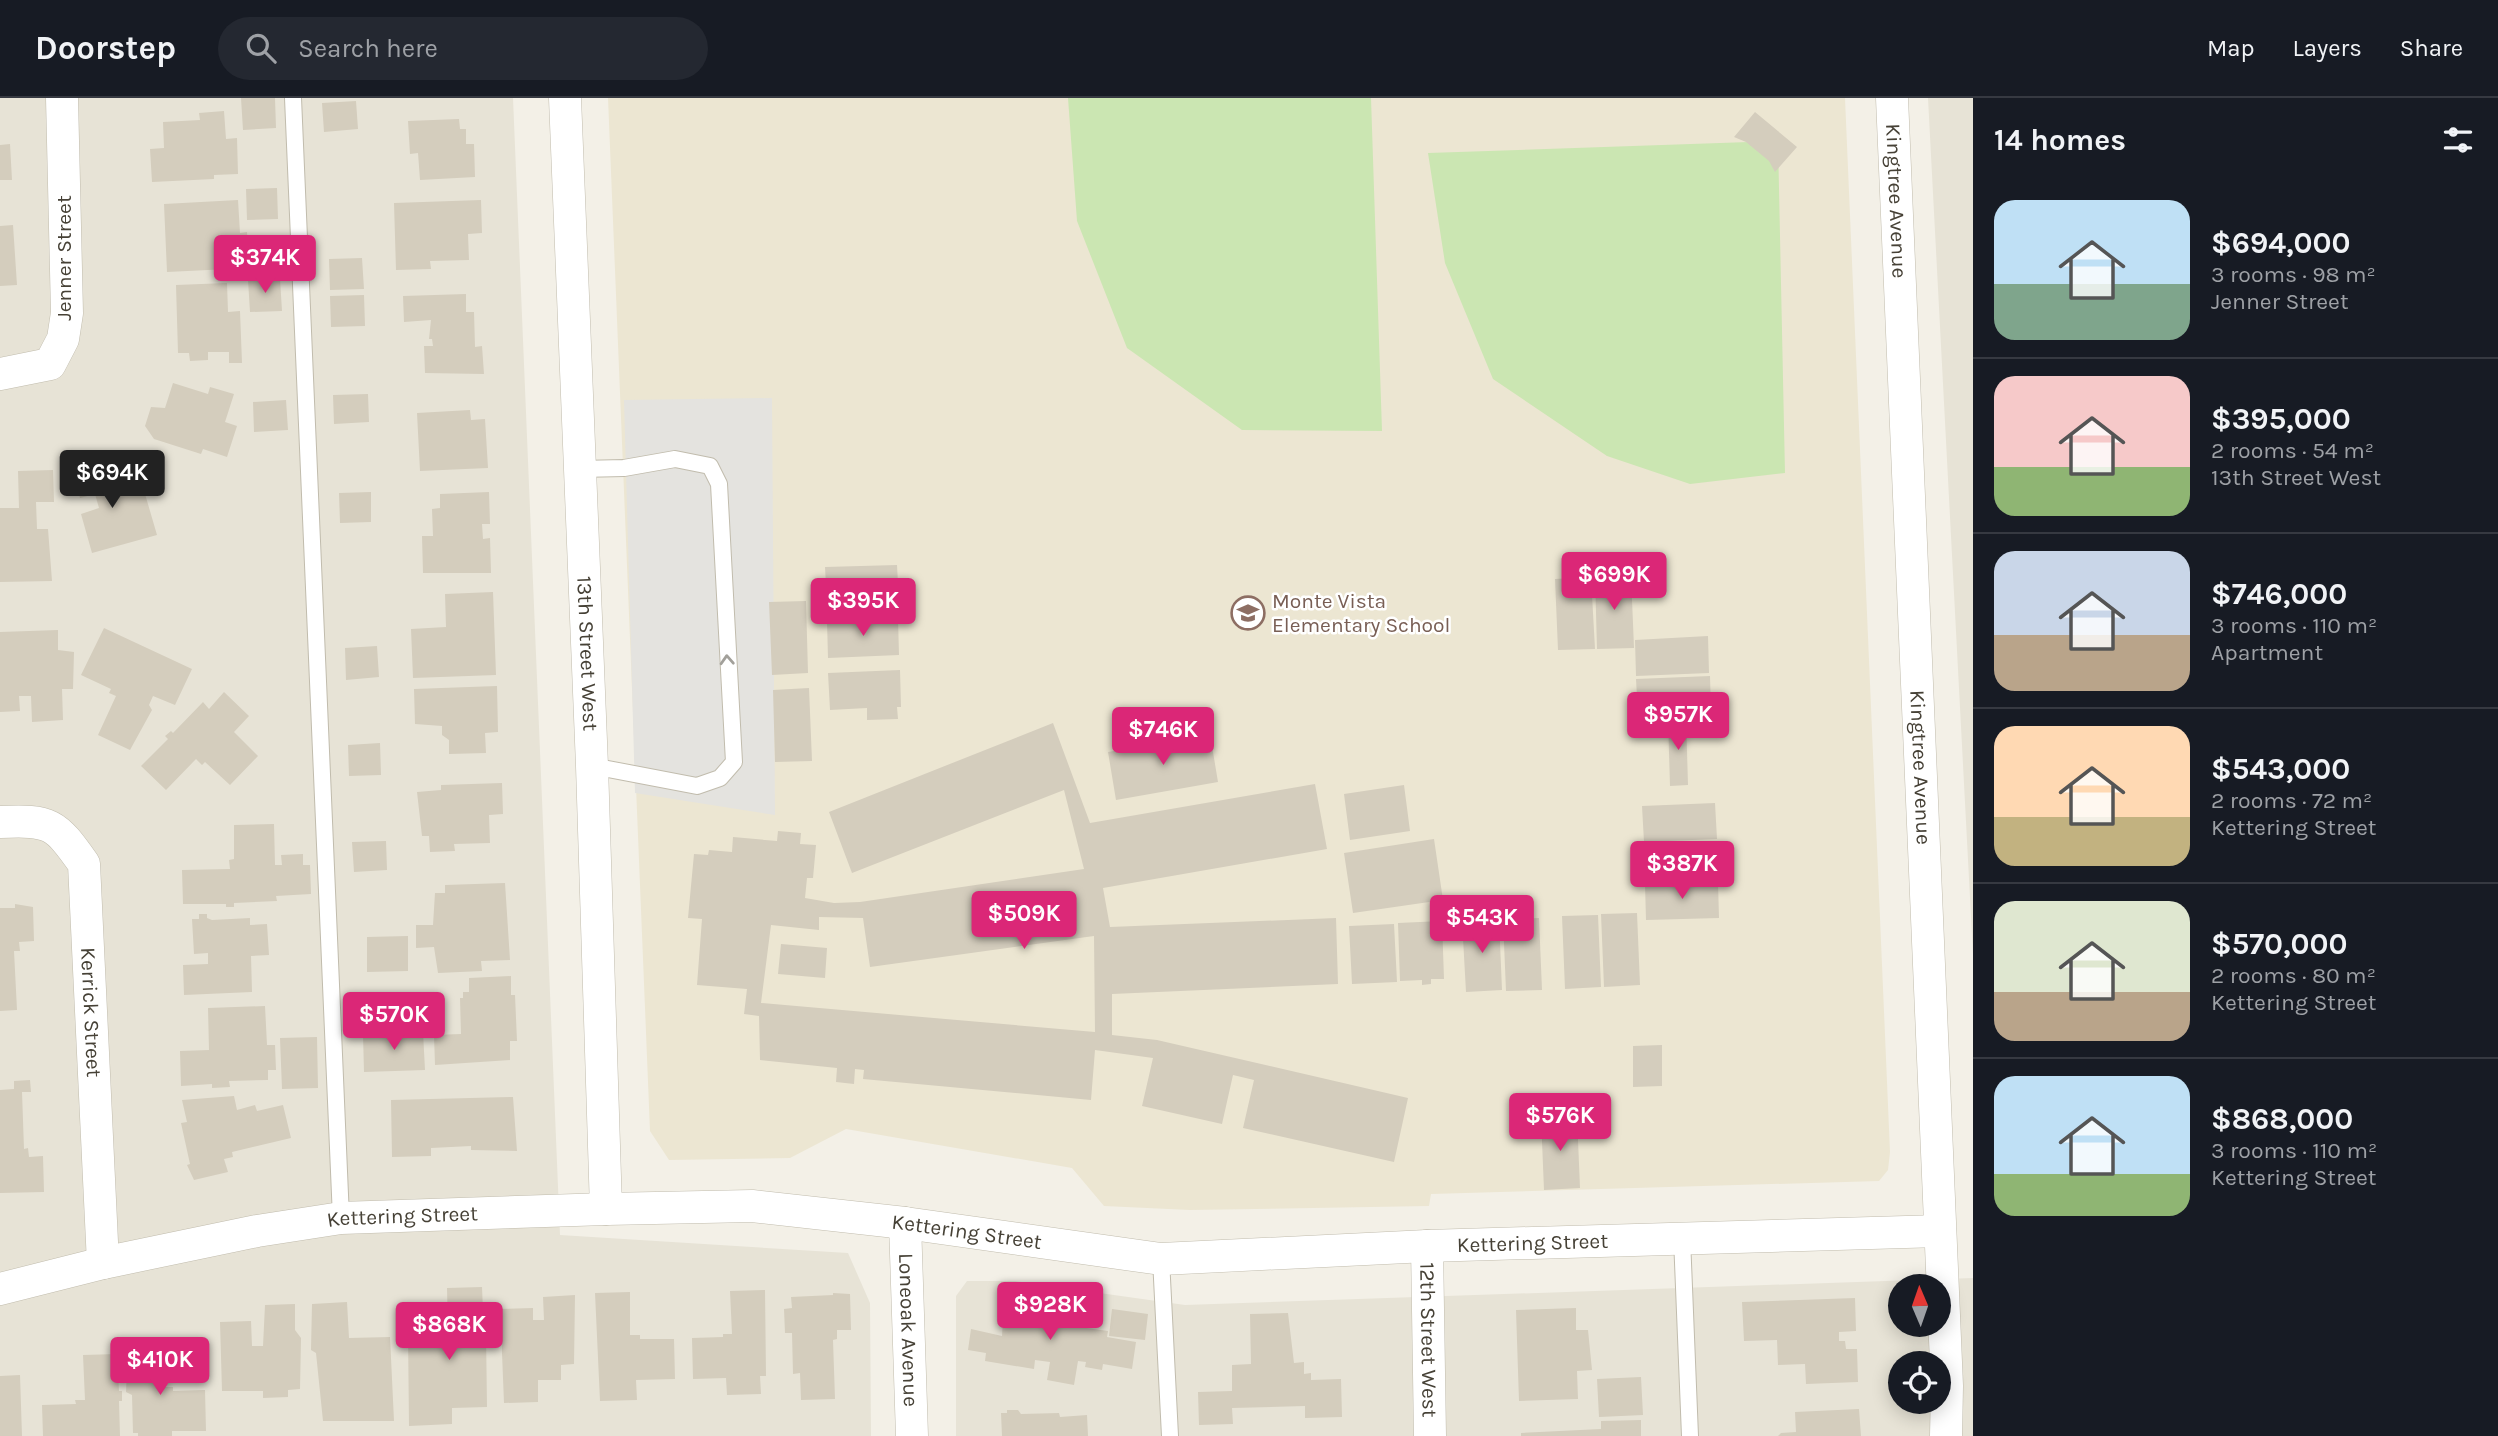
<!DOCTYPE html>
<meta charset="utf-8">
<style>
:root{--surface:#171b24;--page:#242831;--text:#f1f3f6;--muted:#9ea1a6;--line:#363941;--accent:#db2777}
body{margin:0;font-family:Karla,sans-serif;background:var(--page);color:var(--text);height:100vh;display:flex;flex-direction:column;font-size:26px;white-space:nowrap}
*{box-sizing:border-box;margin:0}
p{font-size:23px;color:var(--muted)}
.icon{flex:none;width:38px;height:38px;fill:none;stroke:currentColor;stroke-width:2;stroke-linecap:round;stroke-linejoin:round}
.map{position:relative;flex:1;overflow:hidden}
.side{display:flex;flex-direction:column;background:var(--surface);width:525px}
.side>*{flex:none}
.needle{width:46px;rotate:358deg}
.fabs{position:absolute;left:1888px;top:1176px;display:grid;gap:14px}
.fabs a{display:grid;place-items:center;width:63px;height:63px;border-radius:50%;background:var(--surface);box-shadow:0 4px 18px #0003;font-size:35px}
.price{position:absolute;translate:-50% -60px;padding:0 16px;border-radius:7px;background:var(--accent);color:#fff;font-size:23px;line-height:46px;filter:drop-shadow(0 2px 4px #0008)}
.price::after{content:'';position:absolute;left:50%;top:42px;width:21px;height:16px;margin-left:-10px;background:inherit;clip-path:polygon(0 0,100% 0,50% 100%)}
.price.selected{background:#222;color:#fff}
ul{padding:0;list-style:none}
li{display:flex;align-items:center;gap:21px;height:175px;padding:0 21px}
li+li{border-top:2px solid var(--line)}
li span{display:grid;place-items:center;flex:none;width:196px;height:140px;border-radius:21px;color:#555}
li>.icon{margin-inline-start:auto}
span .icon{width:84px;height:84px;fill:#fffc;stroke-width:1}
li b{font-size:30px}
h2{display:flex;justify-content:space-between;align-items:center;height:84px;padding:0 21px;font-size:30px}
header{display:flex;align-items:center;gap:42px;box-sizing:border-box;height:98px;padding:0 35px;background:var(--surface);border-bottom:2px solid var(--line)}
header strong{font-size:33px}
nav{display:flex;gap:38px;margin-inline-start:auto;font-size:24px}
.search{width:490px;height:63px;background:var(--page);display:flex;align-items:center;gap:18px;box-sizing:border-box;padding:0 24px;border-radius:38px;color:var(--muted);font-size:26px}
main{display:flex;flex:1;min-height:0}
.map>svg:first-child{display:block}
</style>
<header>
<strong>Doorstep</strong>
<div class="search"><svg class="icon" aria-label="search" viewBox="0 0 24 24"><circle cx="10" cy="10" r="6"/><path d="M15 15l6 6"/></svg>Search here</div>
<nav><a>Map</a><a>Layers</a><a>Share</a></nav>
</header>
<main>
<div class="map">
<svg width="1973" height="1338" viewBox="0 0 1973 1338">
<rect width="100%" height="100%" fill="#f3f0e7"/>
<!-- residential -->
<path fill="#e7e3d6" fill-rule="evenodd" d="M0,0H513L560,1137L848,1155L870,1205L871,1338H0Z
M1928,0H1973V857Z
M1973,1180V1338H956V1198L967,1183H1015L1185,1207ZM1900,1188H1939V1227H1900ZM1900,1265H1939V1304H1900Z"/>
<!-- education -->
<path fill="#ece6d2" d="M608,0H1845L1890,1054L1888,1072L1879,1083L1431,1096L1429,1108L1190,1112L1104,1108L1072,1070L846,1031L790,1060L669,1062L650,1033Z"/>
<!-- park -->
<path fill="#cbe6b2" d="M1068,0H1371L1382,333L1242,332L1127,250L1077,123Z
M1778,43L1785,375L1690,386L1607,358L1493,281L1445,165L1428,55Z"/>
<!-- parking -->
<path fill="#e4e3df" d="M772,300L775,717L635,695L624,302Z"/>
<!-- building -->
<path fill="#d4cdbd" fill-rule="evenodd" d="M241,0H275L276,30L243,32Z
M356,3L358,31L324,34L322,5Z
M224,13L226,41L237,40L238,76L214,77V81L152,84L150,51L164,50L163,24L200,22L199,15Z
M1755,14L1797,49L1775,74L1769,63L1746,44L1734,39Z
M459,21L460,31H466V46H474L475,79L420,82L418,55L410,56L408,23Z
M10,46L12,82H0V47Z
M277,90L278,121L247,122L246,91Z
M238,102L240,135L247,134L249,170L167,174L164,106Z
M481,102L482,135L468,136L469,162L430,163L431,171L396,172L394,105Z
M13,127L17,187L0,188V128Z
M362,160L364,191L330,192L329,161Z
M280,181L282,213L250,214L248,182Z
M227,185L228,214L240,213L242,265H229V254H208V262L190,263L189,255H178L176,187Z
M466,196V214H474L475,249L482,248L484,276L425,275L424,248H433L432,241H429L431,222L404,224L403,198Z
M364,197L365,228L331,229L330,198Z
M173,285L208,296L210,289L234,296L225,324L237,328L227,359L203,351L201,356L154,341L145,328L151,309L165,310Z
M368,296L369,324L334,326L333,297Z
M286,302L288,332L254,334L253,304Z
M470,312L471,322L485,321L488,370L420,373L417,315Z
M101,361L111,398L143,389L157,437L92,455L81,416L99,410L95,396L80,400L71,370Z
M53,372L54,404H36L37,431H48L52,483L0,484V410H19L18,373Z
M371,394V424L340,425L339,395Z
M489,394L490,426H482L483,441L490,440L491,475H423L422,438H433L432,411L440,410V396Z
M897,467L899,504L827,506L825,469Z
M1631,477L1634,550L1597,551L1595,478Z
M1591,479L1595,551L1558,552L1555,481Z
M493,494L496,577L413,580L411,531L446,529L445,496Z
M806,503L808,575L772,577L769,504Z
M898,520L899,557L828,560L827,523Z
M104,530L192,571L175,607L153,598L149,607L152,612L130,652L98,637L116,598L109,595L111,591L81,577Z
M58,532V552L74,554L73,591H62L63,622L32,624L31,598H19L20,613L0,614V534Z
M1708,538L1709,575L1636,578L1635,542Z
M377,548L379,579L346,582L345,550Z
M900,572L901,609H897L898,621L867,622V610L830,612L828,575Z
M1710,578L1711,614L1638,618L1636,581Z
M497,588L498,634L485,635L486,655L449,656V642L442,637V628L415,626L414,591Z
M809,590L812,663L775,664L773,592Z
M224,594L249,618L234,634L258,658L230,687L205,664L202,667L196,661L166,692L141,668L168,641L165,638L171,633L173,635L203,604L209,611Z
M1686,619L1688,687L1670,688L1668,620Z
M1053,625L1090,725L1315,686L1327,751L1103,790L1110,829L1336,820L1338,886L1112,896V937L1157,942L1408,1000L1394,1064L1243,1030L1254,982L1233,977L1222,1026L1142,1008L1153,960L1095,952L1091,1002L863,981L864,972L855,971L854,986L836,984L837,970L760,962L759,918L744,916L747,891L697,887L702,821L688,820L694,756L708,757L709,752L732,754L733,739L777,743L778,733L801,735L800,746L816,747L813,780H807L805,800L834,805L860,804L1084,771L1064,692L852,775L829,714ZM819,819L863,820L870,869L1094,838L1095,934L761,905L771,827L819,832Z
M1210,636L1218,684L1116,702L1108,654Z
M380,645L381,677L349,678L348,647Z
M502,685L503,716L489,717L490,745L454,746L455,753L430,754L429,738H422L417,694L441,692V687Z
M1404,687L1410,733L1350,742L1344,696Z
M1715,705L1717,741L1644,744L1642,708Z
M274,726L275,767H282L281,757L303,756V767H310L311,796L276,798L277,803L234,805V809H226V806H183L182,772L230,771L229,762L234,761V727Z
M1434,741L1443,802L1353,815L1344,755Z
M386,743L387,772L354,774L352,744Z
M1716,744L1717,780L1645,783L1644,747Z
M1718,784L1719,820L1646,822L1645,786Z
M505,785L510,862L481,863L482,873L438,875L434,849L416,850V827H433L435,795H445V787Z
M15,806L33,809L34,843L19,844L20,853H14L17,912L0,913V810H15Z
M1637,815L1640,887L1604,889L1601,816Z
M199,816H207V820L212,822L250,820V827L267,826L269,857L251,858L252,894L184,897L183,867L208,866V855L194,856L192,821H199Z
M1598,817L1601,889L1565,891L1562,818Z
M1539,820L1542,892L1506,893L1503,821Z
M1499,821L1502,892L1466,894L1462,822Z
M1442,823L1444,881H1431V886L1422,887V882L1400,883L1398,825Z
M1394,826L1397,884L1352,886L1349,828Z
M408,838V873L367,874V839Z
M781,846L827,850L825,880L778,876Z
M511,878V897H515L517,943H510V962L435,967L434,937L461,936L460,900H463V894H469V880Z
M265,908L267,947H275L276,972H268V982L229,983L230,989L212,990V986L181,988L180,953L209,952L208,910Z
M423,934L425,972L364,974L363,936Z
M317,939L318,990L282,991L280,940Z
M1662,947V988L1633,989V948Z
M30,982L31,994H22L24,1051L28,1050L29,1059L43,1058L44,1094L0,1095V992L14,991V983Z
M234,998L237,1012L255,1007L257,1013L283,1007L291,1040L232,1054L233,1059L224,1061L228,1074L194,1082L187,1067L190,1066L181,1025L187,1024L182,1002Z
M513,999L517,1053L471,1052V1048L431,1050V1058L392,1059L391,1002Z
M1577,1018L1580,1090L1544,1092L1541,1019Z
M482,1189L484,1236L486,1235L487,1309L452,1310V1326L409,1328L408,1234L448,1232L447,1190Z
M765,1192L766,1278H760L761,1296L727,1297L726,1280L693,1281L692,1240L723,1239V1236H732L730,1193Z
M630,1194V1237H640V1241H674L675,1281L636,1282L637,1302L600,1303L595,1195Z
M833,1195L850,1196L851,1232H837V1241L833,1242L835,1301L801,1302L800,1275L793,1276L792,1235H785L784,1211L792,1210L791,1199L833,1197Z
M575,1197L574,1266L561,1267V1282H538V1304L504,1305L501,1230L495,1227L498,1211L533,1210V1222H544L543,1199Z
M1008,1198L1043,1204L1041,1212L1080,1218L1079,1229L1108,1233L1107,1239L1136,1244L1132,1271L1103,1266L1102,1272L1085,1269L1086,1264L1078,1263L1074,1287L1047,1282L1050,1264L1035,1262L1034,1271L985,1263L986,1255L968,1252L971,1231L1002,1238L1004,1207H1007Z
M1855,1200L1856,1233L1839,1234V1243H1845L1846,1251H1857L1858,1284L1806,1286L1805,1266L1778,1267L1777,1242L1744,1243L1742,1204Z
M347,1204L349,1240L390,1239L394,1323H323L316,1255L311,1252L312,1206Z
M295,1206V1232L301,1240L300,1291L288,1292V1299L263,1300V1293H222L220,1224L251,1223L252,1248H263L265,1207Z
M1576,1210V1232H1588L1592,1272L1577,1273L1578,1301L1519,1303L1516,1212Z
M1112,1211L1148,1216L1145,1242L1109,1238Z
M1288,1215L1294,1265L1304,1264V1276L1311,1275V1282L1341,1281L1342,1319L1305,1320V1308L1232,1310L1233,1326L1199,1327L1198,1294L1232,1293V1267L1251,1266L1250,1216Z
M163,1247L164,1289H173V1293L205,1292L206,1333H172V1338H138V1335H133L132,1297L126,1294L128,1248Z
M117,1256L119,1293H122V1303H119L120,1338H43L42,1307L76,1306L75,1302H85L83,1257Z
M20,1277L22,1338H0V1278Z
M1641,1279L1643,1317L1599,1319L1597,1281Z
M1859,1311L1861,1338H1778L1781,1335L1796,1334L1795,1314Z
M1007,1312H1018L1021,1316L1059,1315L1060,1319L1087,1317L1088,1338H1002L1001,1315H1007Z
M1641,1322V1338H1521V1335L1601,1331V1323Z"/>
<g fill="none" stroke-linecap="round" stroke-linejoin="round">
<defs>
<path id="service" d="M293,0L341,1120
M580,371L624,370L675,361L710,368L719,386L734,664L720,680L697,688L592,668
M1682,1140L1690,1338
M1161,1161L1170,1338"/>
<g id="minor">
<path id="s1" d="M565,0L592,668L606,1111"/>
<path id="s2" d="M1892,0L1947,1288L1946,1338"/>
<path d="M0,276L50,266L63,241L67,215L62,0"/>
<path id="s3" d="M0,724C51,722 55,725 84,766L103,1165"/>
<path id="s4" d="M905,1125L912,1338"/>
<path id="s5" d="M1427,1148L1430,1338"/>
<path id="s6" d="M0,1191L103,1165L257,1133L341,1120L606,1111L752,1108L905,1125L1161,1161L1427,1148L1940,1133"/>
</g>
</defs>
<!-- service casing -->
<use href="#service" stroke="#c1bcad" stroke-width="18"/>
<!-- minor casing -->
<use href="#minor" stroke="#c1bcad" stroke-width="33"/>
<!-- service -->
<use href="#service" stroke="#fff" stroke-width="16"/>
<!-- minor -->
<use href="#minor" stroke="#fff" stroke-width="32"/>
</g>
<!-- one-way arrows -->
<defs><path id="oneway-chevron" d="M-2-3.5L2.5 0L-2 3.5" fill="none" stroke-width="1.6" stroke-linecap="round" stroke-linejoin="round" transform="scale(1.75)"/></defs>
<use stroke="#a2a09a" href="#oneway-chevron" transform="translate(727 562) rotate(-93)"/>
<!-- icons -->
<defs>
<symbol id="school-ring" viewBox="-11 -11 22 22"><circle r="9.5" fill="#fff" stroke="#8d6e63" stroke-width="1.5"/><path d="M0-5L7-2L0 1L-7-2ZM-4 1L0 2.5L4 1V4Q0 6-4 4Z" fill="#8d6e63"/></symbol>
</defs>
<g fill-rule="evenodd">
<use href="#school-ring" x="1229" y="496" width="38" height="38"/>
</g>
<g text-anchor="middle" stroke-width="5" stroke-linejoin="round" paint-order="stroke">
<!-- street labels -->
<g font-size="21" fill="#464136" stroke="#fff">
<text dy="7" stroke="none"><textPath href="#s2" startOffset="103">Kingtree Avenue</textPath></text>
<text transform="translate(64 160) rotate(-90)" y="7">Jenner Street</text>
<text dy="7" stroke="none"><textPath href="#s1" startOffset="556">13th Street West</textPath></text>
<text dy="7" stroke="none"><textPath href="#s2" startOffset="670">Kingtree Avenue</textPath></text>
<text dy="7" stroke="none"><textPath href="#s3" startOffset="250">Kerrick Street</textPath></text>
<text dy="7" stroke="none"><textPath href="#s6" startOffset="410">Kettering Street</textPath></text>
<text dy="7" stroke="none"><textPath href="#s6" startOffset="976">Kettering Street</textPath></text>
<text dy="7" stroke="none"><textPath href="#s6" startOffset="1544">Kettering Street</textPath></text>
<text dy="7" stroke="none"><textPath href="#s4" startOffset="107">Loneoak Avenue</textPath></text>
<text dy="7" stroke="none"><textPath href="#s5" startOffset="94">12th Street West</textPath></text>
</g>
<!-- education labels -->
<g font-size="21" fill="#785e54" stroke="#fff" text-anchor="start">
<text x="1272" y="510">Monte Vista<tspan x="1272" dy="24">Elementary School</tspan></text>
</g>
</g>
</svg>
<div class="fabs">
<a><svg class="needle" viewBox="-14 -14 28 28"><path d="M0-13l5 13h-10z" fill="#e53935"/><path d="M0 13l5-13h-10z" fill="#9ea1a6"/></svg></a>
<a><svg class="icon" aria-label="locate" viewBox="0 0 24 24"><circle cx="12" cy="12" r="6"/><path d="M12 2v4M12 18v4M2 12h4M18 12h4"/></svg></a>
</div>
<b class="price" style="left:265px;top:197px">$374K</b>
<b class="price selected" style="left:112px;top:412px">$694K</b>
<b class="price" style="left:1614px;top:514px">$699K</b>
<b class="price" style="left:863px;top:540px">$395K</b>
<b class="price" style="left:1678px;top:654px">$957K</b>
<b class="price" style="left:1163px;top:669px">$746K</b>
<b class="price" style="left:1682px;top:803px">$387K</b>
<b class="price" style="left:1024px;top:853px">$509K</b>
<b class="price" style="left:1482px;top:857px">$543K</b>
<b class="price" style="left:394px;top:954px">$570K</b>
<b class="price" style="left:1560px;top:1055px">$576K</b>
<b class="price" style="left:1050px;top:1244px">$928K</b>
<b class="price" style="left:449px;top:1264px">$868K</b>
<b class="price" style="left:160px;top:1299px">$410K</b>
</div>
<section class="side">
<h2>14 homes<svg class="icon" aria-label="filters" viewBox="0 0 24 24"><path d="M4 7h16M4 17h16"/><circle cx="9" cy="7" r="2"/><circle cx="15" cy="17" r="2"/></svg></h2>
<ul>
<li><span style="background:linear-gradient(#bfe0f5 60%,#7fa58c 0)"><svg class="icon" aria-label="home" viewBox="0 0 24 24"><path d="M3 11l9-7 9 7M6 9v11h12V9"/></svg></span><div><b>$694,000</b><p>3 rooms · 98 m²</p><p>Jenner Street</p></div></li>
<li><span style="background:linear-gradient(#f6c9c9 65%,#8fb573 0)"><svg class="icon" aria-label="home" viewBox="0 0 24 24"><path d="M3 11l9-7 9 7M6 9v11h12V9"/></svg></span><div><b>$395,000</b><p>2 rooms · 54 m²</p><p>13th Street West</p></div></li>
<li><span style="background:linear-gradient(#c9d6e8 60%,#b9a48a 0)"><svg class="icon" aria-label="home" viewBox="0 0 24 24"><path d="M3 11l9-7 9 7M6 9v11h12V9"/></svg></span><div><b>$746,000</b><p>3 rooms · 110 m²</p><p>Apartment</p></div></li>
<li><span style="background:linear-gradient(#ffd9b3 65%,#c2b280 0)"><svg class="icon" aria-label="home" viewBox="0 0 24 24"><path d="M3 11l9-7 9 7M6 9v11h12V9"/></svg></span><div><b>$543,000</b><p>2 rooms · 72 m²</p><p>Kettering Street</p></div></li>
<li><span style="background:linear-gradient(#dfe7d0 65%,#b9a48a 0)"><svg class="icon" aria-label="home" viewBox="0 0 24 24"><path d="M3 11l9-7 9 7M6 9v11h12V9"/></svg></span><div><b>$570,000</b><p>2 rooms · 80 m²</p><p>Kettering Street</p></div></li>
<li><span style="background:linear-gradient(#bfe0f5 70%,#8fb573 0)"><svg class="icon" aria-label="home" viewBox="0 0 24 24"><path d="M3 11l9-7 9 7M6 9v11h12V9"/></svg></span><div><b>$868,000</b><p>3 rooms · 110 m²</p><p>Kettering Street</p></div></li>
</ul>
</section>
</main>
